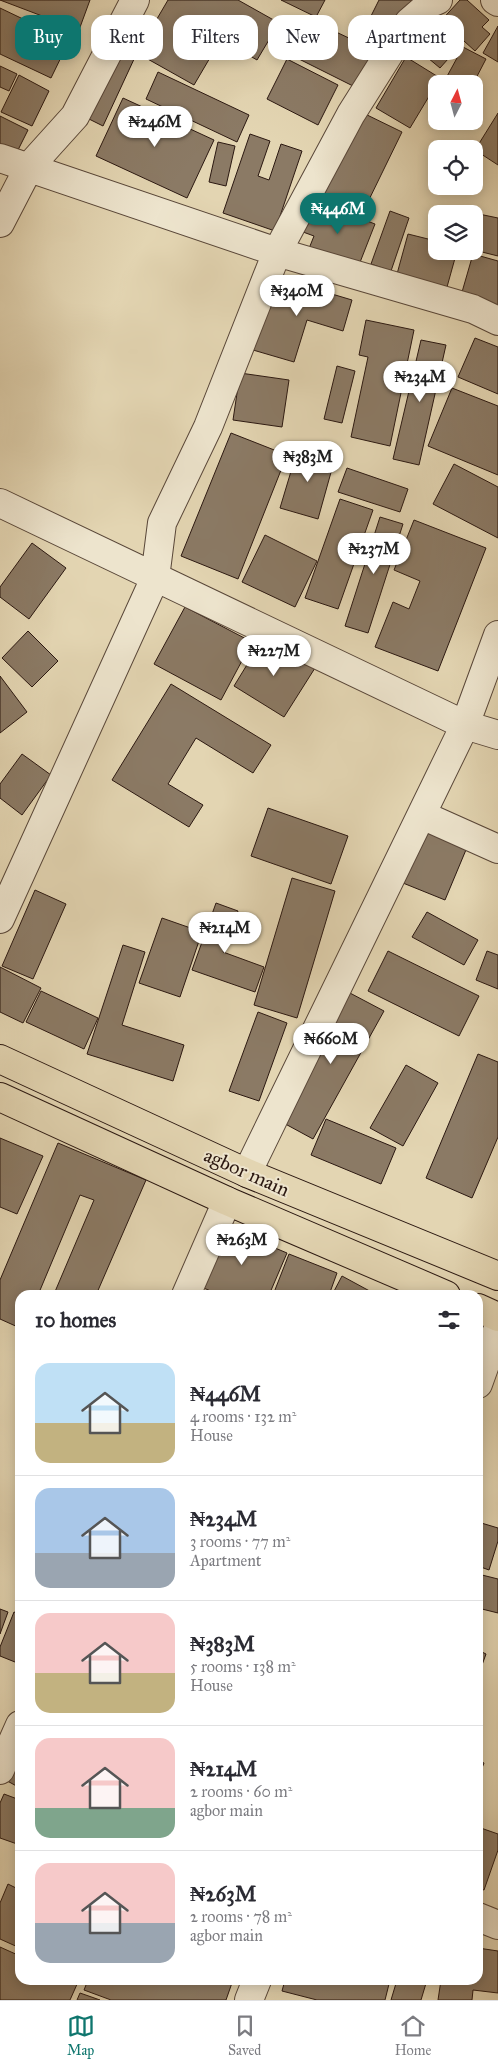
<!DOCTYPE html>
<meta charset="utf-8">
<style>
:root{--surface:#fff;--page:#f7f7f7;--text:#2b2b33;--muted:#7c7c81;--line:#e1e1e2;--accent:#0f766e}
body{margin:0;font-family:"IM FELL Great Primer",serif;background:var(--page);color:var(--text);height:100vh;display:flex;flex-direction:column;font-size:19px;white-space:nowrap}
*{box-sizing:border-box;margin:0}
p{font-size:16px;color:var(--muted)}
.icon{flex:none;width:28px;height:28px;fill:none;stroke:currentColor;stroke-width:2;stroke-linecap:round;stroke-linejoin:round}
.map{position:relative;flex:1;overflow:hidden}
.panel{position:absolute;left:15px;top:1290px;width:468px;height:695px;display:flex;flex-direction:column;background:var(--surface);border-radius:15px;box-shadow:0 2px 12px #0003}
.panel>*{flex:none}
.guide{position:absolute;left:15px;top:15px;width:469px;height:45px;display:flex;gap:10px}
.needle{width:32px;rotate:6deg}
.tools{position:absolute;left:428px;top:75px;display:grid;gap:10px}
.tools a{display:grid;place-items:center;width:55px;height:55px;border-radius:10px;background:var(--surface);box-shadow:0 2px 12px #0003;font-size:25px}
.price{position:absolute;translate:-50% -42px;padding:0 11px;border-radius:18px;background:#fff;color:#222;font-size:16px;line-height:32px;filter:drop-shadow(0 1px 2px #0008)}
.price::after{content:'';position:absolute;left:50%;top:30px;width:15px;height:11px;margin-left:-8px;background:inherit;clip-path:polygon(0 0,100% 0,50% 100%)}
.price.on{background:var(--accent);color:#fff}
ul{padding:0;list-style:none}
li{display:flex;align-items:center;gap:15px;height:125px;padding:0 20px}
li+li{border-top:1px solid var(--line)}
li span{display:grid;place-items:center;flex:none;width:140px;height:100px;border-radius:15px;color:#555}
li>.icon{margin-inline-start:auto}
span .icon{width:60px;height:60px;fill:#fffc;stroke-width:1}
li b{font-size:21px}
h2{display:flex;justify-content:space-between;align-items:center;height:60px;padding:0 20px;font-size:21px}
.chip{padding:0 18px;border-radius:15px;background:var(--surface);box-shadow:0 2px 12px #0003;font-size:18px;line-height:45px}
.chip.on{background:var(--accent);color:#fff}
.dock{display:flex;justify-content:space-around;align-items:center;height:70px;border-top:1px solid var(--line);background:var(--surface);font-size:14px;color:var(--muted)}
.dock a{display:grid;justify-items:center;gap:2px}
.dock .on{color:var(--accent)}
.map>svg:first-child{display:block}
</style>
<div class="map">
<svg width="498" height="2000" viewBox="0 0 498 2000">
<rect width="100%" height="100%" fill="#e3d5b2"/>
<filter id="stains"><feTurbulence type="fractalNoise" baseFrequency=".004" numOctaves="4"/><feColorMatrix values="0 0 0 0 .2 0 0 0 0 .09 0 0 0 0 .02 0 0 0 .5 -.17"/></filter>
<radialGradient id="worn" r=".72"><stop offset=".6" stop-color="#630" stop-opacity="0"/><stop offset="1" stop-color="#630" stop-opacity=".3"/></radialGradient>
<!-- building -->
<path fill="#8b7a65" stroke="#2b1811" d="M0,0H90L79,30Z
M168,0H238L279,23L257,60L221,39L194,85L137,53Z
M281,0H325L316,17Z
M379,0H413L397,32L370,18Z
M460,0H467L489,20L482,27L490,34L475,51L464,41L440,68L416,48Z
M0,8L69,41L51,78L0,54Z
M363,21L389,34L361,90L299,59L317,23L353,40Z
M498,26V62L483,53Z
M463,47L486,59L473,84H454L445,80Z
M117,49L135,57L103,126L85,117Z
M406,57L440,78L410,128L376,108Z
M287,59L338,85L318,125L267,99Z
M0,66L17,74L9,91L0,87Z
M158,72L249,115L237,142L146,99Z
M19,75L49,91L32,126L1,112Z
M123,98L214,140L187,198L96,156Z
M361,112L402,132L362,214L321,194Z
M498,113V165L475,150Z
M0,116L28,130L16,154L0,146Z
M250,134L270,141L258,176L269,180L281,144L302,151L275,231L223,213Z
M218,142L235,146L226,186L209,182Z
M315,201L375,224L357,270L308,251L314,236L303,232Z
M390,211L409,218L391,271L371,264Z
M474,213L498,218V256L474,250Z
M408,234L436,241V251H457L447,287L397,274Z
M473,254L498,261V309L460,299Z
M275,277L352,300L343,331L307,320L294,362L253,350Z
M366,320L414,330L390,446L351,437L368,357L359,355Z
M475,338L498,347V394L458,377Z
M421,340L446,345L419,465L393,459Z
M337,366L355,371L342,423L324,419Z
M240,373L289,380L282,427L233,420Z
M452,388L498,406V475L428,446Z
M231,433L287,455L238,579L181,556Z
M298,448L335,458L318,519L280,508Z
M454,464L498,487V538L433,504Z
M347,468L408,489L400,512L338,492Z
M340,499L373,510L338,609L305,598Z
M380,517L403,524L368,633L345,626Z
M414,520L486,548L438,671L375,647L393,602L409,609L420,581L394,570Z
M265,535L317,561L295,607L242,582Z
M32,543L66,568L29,619L0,597V587Z
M185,607L252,642L221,700L154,664Z
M28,631L58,661L32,687L2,658Z
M264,637L315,668L284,717L234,686Z
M0,676L27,712L0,733Z
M171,684L271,745L253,773L196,738L168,784L203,805L189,827L112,780Z
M22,754L51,775L22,815L0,798V784Z
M268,808L348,836L331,884L251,856Z
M422,826L468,845L445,900L398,881Z
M292,878L335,891L297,1018L254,1005Z
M35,890L66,904L33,979L2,966Z
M216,903L238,911L223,952L264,967L255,992L192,970Z
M427,912L478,940L464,965L412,937Z
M162,918L202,932L180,997L139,983Z
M123,945L145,952L122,1025L184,1045L173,1081L87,1054Z
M388,951L479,996L459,1036L368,991Z
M487,951L498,955V989L476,980Z
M0,967L41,988L23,1023L0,1012Z
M41,991L98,1018L84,1049L26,1022Z
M348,992L384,1011L313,1139L278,1120Z
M258,1012L287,1023L259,1101L229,1091Z
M478,1054L498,1062V1137L472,1198L426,1178Z
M406,1065L438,1083L403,1146L370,1128Z
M326,1119L396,1148L381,1184L311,1155Z
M0,1138L43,1156L17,1214L0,1207Z
M58,1143L146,1180L96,1295H58L54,1294L94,1200L80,1195L38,1295H20V1328L0,1319V1280Z
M225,1227L287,1253L269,1295H220L199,1286Z
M289,1254L337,1273L329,1295H273Z
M342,1276L377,1295H332Z
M478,1522L498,1528V1541L489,1570L478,1566Z
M482,1575L498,1579V1613L478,1608V1591Z
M0,1609L8,1612L0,1634Z
M14,1612L20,1614V1664L0,1656V1647Z
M478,1650L486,1654L478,1676Z
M20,1746V1788L2,1778Z
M478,1760L484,1763L478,1778Z
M4,1794L20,1800V1845L0,1838V1803Z
M478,1827L498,1834V1850L484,1890L478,1888Z
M8,1884L20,1890V1948L0,1939V1903Z
M0,1947L20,1956V1980H74L78,1982L70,2000H0Z
M478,1948L498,1951V1993L473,1990L472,2000H438L441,1980H478Z
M88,1980H233L226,2000H111L84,1990Z
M285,1980H390L385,2000H317L282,1991Z
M397,1980H427L421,2000H391Z
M80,1993L100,2000H77Z"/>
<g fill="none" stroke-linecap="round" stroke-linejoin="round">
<defs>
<path id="minor" d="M495,0L498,2
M0,158L277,252L473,309L498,321
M0,223L29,167L75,116L135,0
M0,503L465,725L498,735
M422,815L498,849
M0,919L155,578L162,523L208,427L277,252L351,114L409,22L431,3L438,0
M247,1173L465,725L498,635
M186,1295L227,1201
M478,1384L498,1328
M0,1770L20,1725
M478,1917L498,1925
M249,2000L257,1980"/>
<path id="major" d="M0,1059L247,1173L498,1276
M0,1097L227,1201L446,1295
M478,1308L498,1317"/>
</defs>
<!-- minor casing -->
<use href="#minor" stroke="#594739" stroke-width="30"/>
<!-- major casing -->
<use href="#major" stroke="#2b1811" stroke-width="30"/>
<!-- minor -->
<use href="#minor" stroke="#ede4cd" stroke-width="28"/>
<!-- major -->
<use href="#major" stroke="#e3d5b2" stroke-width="28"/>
</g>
<g text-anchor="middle" stroke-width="4" stroke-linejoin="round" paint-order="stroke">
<!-- street labels -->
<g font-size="20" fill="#2b1811" stroke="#ede4cd">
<text transform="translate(247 1172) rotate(24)" y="7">agbor main</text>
</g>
</g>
<rect width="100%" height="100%" filter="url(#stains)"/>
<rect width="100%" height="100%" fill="url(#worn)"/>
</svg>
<div class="tools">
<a><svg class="needle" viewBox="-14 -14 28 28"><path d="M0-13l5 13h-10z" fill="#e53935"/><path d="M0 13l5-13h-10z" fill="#7c7c81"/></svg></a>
<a><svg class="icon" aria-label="locate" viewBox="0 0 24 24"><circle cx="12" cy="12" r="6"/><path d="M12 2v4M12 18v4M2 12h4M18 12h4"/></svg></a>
<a><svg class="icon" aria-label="layers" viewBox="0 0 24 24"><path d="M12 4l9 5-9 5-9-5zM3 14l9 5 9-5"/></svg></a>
</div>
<b class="price" style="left:155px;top:148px">₦246M</b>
<b class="price on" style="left:338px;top:235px">₦446M</b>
<b class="price" style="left:297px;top:317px">₦340M</b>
<b class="price" style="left:420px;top:403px">₦234M</b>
<b class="price" style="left:308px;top:483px">₦383M</b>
<b class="price" style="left:374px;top:575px">₦237M</b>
<b class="price" style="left:274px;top:677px">₦227M</b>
<b class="price" style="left:225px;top:954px">₦214M</b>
<b class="price" style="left:331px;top:1065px">₦660M</b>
<b class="price" style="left:242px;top:1266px">₦263M</b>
<div class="guide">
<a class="chip on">Buy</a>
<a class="chip">Rent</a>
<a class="chip">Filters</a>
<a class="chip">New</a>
<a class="chip">Apartment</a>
</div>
<section class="panel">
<h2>10 homes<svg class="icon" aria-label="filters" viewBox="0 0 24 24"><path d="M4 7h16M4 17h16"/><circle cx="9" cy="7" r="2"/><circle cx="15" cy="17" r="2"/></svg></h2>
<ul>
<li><span style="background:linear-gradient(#bfe0f5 60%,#c2b280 0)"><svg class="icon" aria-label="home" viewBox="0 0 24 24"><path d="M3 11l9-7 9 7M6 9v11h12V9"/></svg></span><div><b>₦446M</b><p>4 rooms · 132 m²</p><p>House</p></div></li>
<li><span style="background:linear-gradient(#a9c7e8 65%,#9aa5b1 0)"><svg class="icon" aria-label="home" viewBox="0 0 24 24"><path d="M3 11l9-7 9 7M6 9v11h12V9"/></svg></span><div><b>₦234M</b><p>3 rooms · 77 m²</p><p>Apartment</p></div></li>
<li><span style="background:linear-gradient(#f6c9c9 60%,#c2b280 0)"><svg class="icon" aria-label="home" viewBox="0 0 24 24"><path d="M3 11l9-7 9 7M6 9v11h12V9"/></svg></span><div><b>₦383M</b><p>5 rooms · 138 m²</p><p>House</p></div></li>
<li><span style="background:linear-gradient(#f6c9c9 70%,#7fa58c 0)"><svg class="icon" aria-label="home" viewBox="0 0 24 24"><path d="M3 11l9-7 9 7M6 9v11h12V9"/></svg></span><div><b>₦214M</b><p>2 rooms · 60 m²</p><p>agbor main</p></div></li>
<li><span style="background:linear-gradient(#f6c9c9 60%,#9aa5b1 0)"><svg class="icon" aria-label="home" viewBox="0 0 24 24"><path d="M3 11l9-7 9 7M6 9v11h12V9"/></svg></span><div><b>₦263M</b><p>2 rooms · 78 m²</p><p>agbor main</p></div></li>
</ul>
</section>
</div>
<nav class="dock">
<a class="on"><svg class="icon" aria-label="map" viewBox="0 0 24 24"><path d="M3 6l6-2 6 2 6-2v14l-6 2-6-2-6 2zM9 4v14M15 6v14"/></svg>Map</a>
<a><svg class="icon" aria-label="saved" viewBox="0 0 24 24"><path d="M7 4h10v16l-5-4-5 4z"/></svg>Saved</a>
<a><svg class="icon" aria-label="home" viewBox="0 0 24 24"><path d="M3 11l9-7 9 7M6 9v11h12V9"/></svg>Home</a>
</nav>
